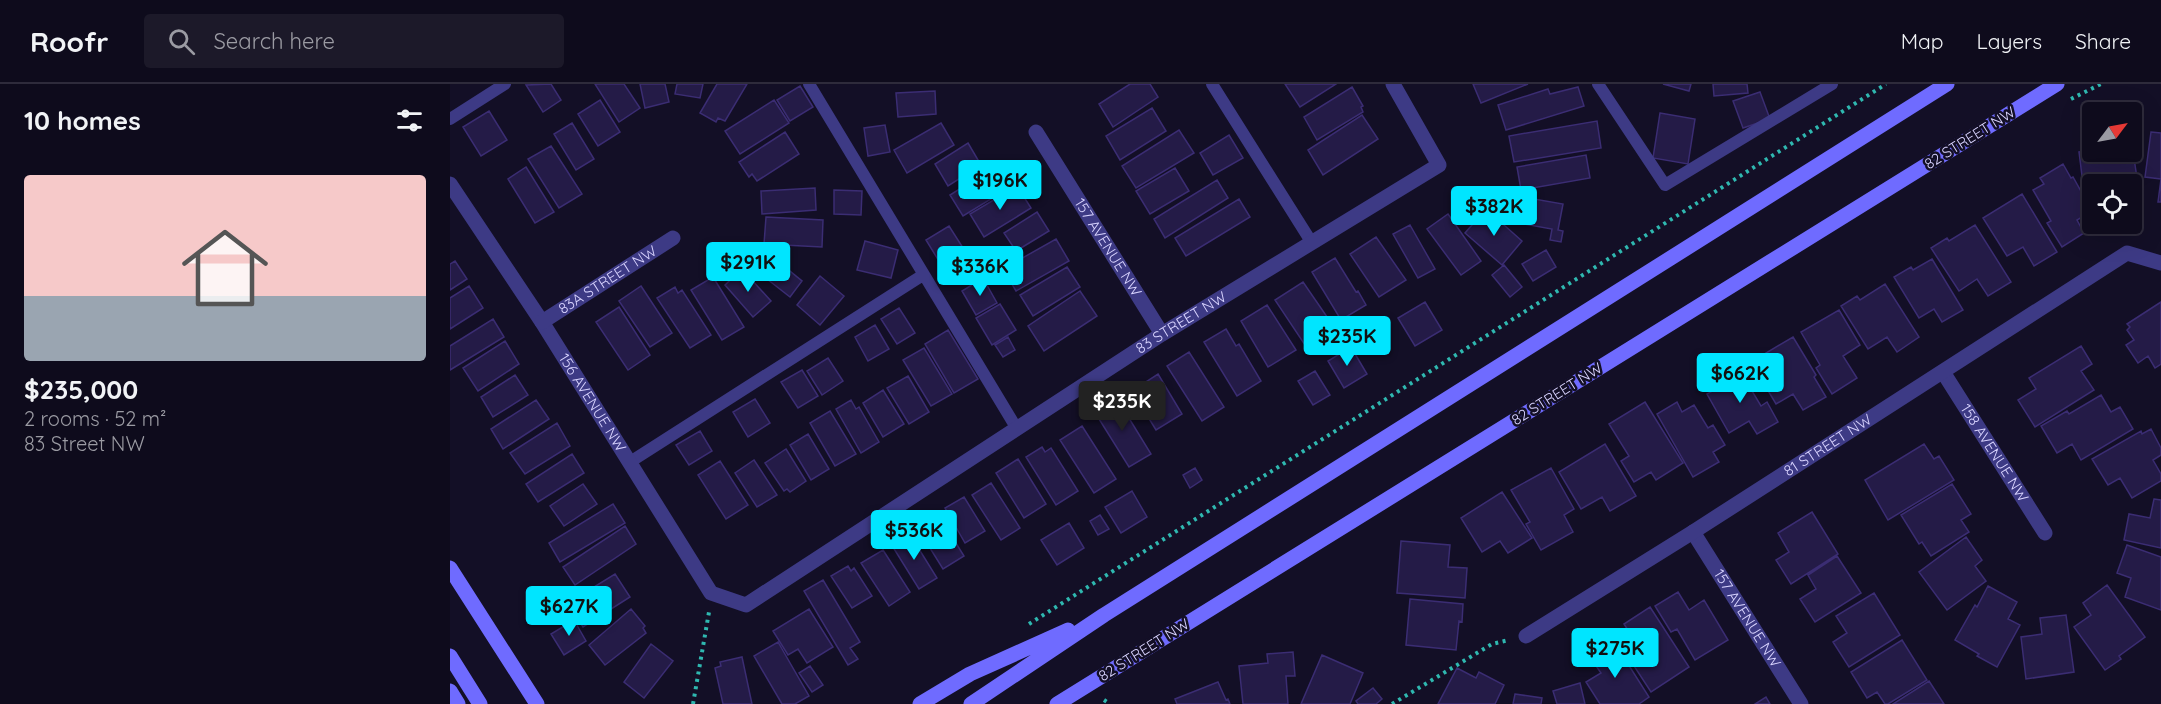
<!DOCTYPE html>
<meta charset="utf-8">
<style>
:root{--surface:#0e0b1c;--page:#1c1929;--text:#f1f3f6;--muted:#9b9ba3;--line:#2e2b3b;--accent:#00e5ff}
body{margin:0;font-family:Quicksand,sans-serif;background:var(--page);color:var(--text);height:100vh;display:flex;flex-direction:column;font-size:22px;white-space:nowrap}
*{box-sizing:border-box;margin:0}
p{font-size:20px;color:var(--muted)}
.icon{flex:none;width:33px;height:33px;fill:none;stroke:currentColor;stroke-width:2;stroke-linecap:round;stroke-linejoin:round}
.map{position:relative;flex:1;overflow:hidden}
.drawer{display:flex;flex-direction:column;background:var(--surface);width:450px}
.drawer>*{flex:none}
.needle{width:39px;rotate:58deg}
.fabs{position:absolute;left:1632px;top:18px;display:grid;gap:12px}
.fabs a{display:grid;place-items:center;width:60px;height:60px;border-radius:6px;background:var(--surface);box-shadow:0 6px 24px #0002,0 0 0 2px var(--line);font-size:30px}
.price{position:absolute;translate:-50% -51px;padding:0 14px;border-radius:6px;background:var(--accent);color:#111;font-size:20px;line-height:39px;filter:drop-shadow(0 2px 3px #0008)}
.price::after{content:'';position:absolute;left:50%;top:36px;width:18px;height:14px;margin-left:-9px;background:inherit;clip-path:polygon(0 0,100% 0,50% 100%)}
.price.current{background:#222;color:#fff}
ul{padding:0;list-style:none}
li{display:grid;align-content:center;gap:12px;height:318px;padding:0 24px}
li+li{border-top:2px solid var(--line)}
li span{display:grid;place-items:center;height:186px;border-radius:6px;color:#555}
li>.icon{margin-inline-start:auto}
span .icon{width:108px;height:108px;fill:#fffc;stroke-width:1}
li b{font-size:26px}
h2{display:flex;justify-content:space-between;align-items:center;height:72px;padding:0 24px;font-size:26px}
header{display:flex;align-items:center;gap:36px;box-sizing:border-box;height:84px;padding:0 30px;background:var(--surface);border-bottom:2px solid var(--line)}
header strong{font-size:28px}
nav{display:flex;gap:33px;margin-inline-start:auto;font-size:21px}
.search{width:420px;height:54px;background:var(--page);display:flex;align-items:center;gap:15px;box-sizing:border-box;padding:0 21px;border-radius:6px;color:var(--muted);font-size:22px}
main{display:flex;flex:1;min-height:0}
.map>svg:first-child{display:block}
</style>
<header>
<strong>Roofr</strong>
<div class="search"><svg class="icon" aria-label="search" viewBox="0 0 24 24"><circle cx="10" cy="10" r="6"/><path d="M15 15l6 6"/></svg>Search here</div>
<nav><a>Map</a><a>Layers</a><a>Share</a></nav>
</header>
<main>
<section class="drawer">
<h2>10 homes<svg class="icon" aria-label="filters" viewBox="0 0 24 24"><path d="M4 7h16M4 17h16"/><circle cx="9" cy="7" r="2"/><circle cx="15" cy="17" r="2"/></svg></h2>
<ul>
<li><span style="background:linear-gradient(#f6c9c9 65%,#9aa5b1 0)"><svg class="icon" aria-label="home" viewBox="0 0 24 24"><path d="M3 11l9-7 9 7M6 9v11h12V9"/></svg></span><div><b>$235,000</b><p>2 rooms · 52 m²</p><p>83 Street NW</p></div></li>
</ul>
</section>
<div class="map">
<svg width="1711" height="620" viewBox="0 0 1711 620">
<rect width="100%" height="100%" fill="#130f26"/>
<!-- building -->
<path fill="#241b47" stroke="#3b2d73" stroke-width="1.5" d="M101,0L111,16L93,28L76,1Z
M145,0H174L190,24L169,38Z
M190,0H215L219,18L195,24Z
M227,0H253L250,14L225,10Z
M267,0H297L275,37L268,34L266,38L250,29Z
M680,0H700L708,13L663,43L649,20Z
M835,0H886L850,23Z
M1023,0H1078L1031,19Z
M1213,0H1241L1239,7Z
M1263,0H1297L1298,9L1264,12Z
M350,2L363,23L340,37L327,16Z
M902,3L913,22L911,23L913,28L867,56L854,33Z
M1128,3L1134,22L1056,46L1048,21L1098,5L1100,10Z
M485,7L486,30L448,33L446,9Z
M1310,8L1320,35L1293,44L1283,17Z
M150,16L170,48L148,62L128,30Z
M324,16L339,39L290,70L275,47Z
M702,24L716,47L670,76L656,52Z
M39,27L57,56L31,72L13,43Z
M1210,29L1245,35L1238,80L1203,74Z
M912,31L928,55L873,91L858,66Z
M1147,37L1151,64L1064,78L1059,52Z
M122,39L144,75L126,86L104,50Z
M491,39L504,61L457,89L444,66Z
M435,41L440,68L418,72L414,44Z
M729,46L744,69L686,104L672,82Z
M335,48L349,70L307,97L302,90L299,93L289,78Z
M1701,48L1711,49V118H1708L1711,95L1695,93Z
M779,51L793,74L763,91L750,69Z
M518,59L531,81L498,102L485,80Z
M1682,61L1692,127L1682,128V100H1642V106L1641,99L1633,100L1629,68L1639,67L1638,63L1642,62V68H1682Z
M101,62L132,110L109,124L78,75Z
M1136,71L1140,94L1071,106L1067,83Z
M1613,80L1621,94L1623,93L1642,127L1627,136L1634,149L1612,163L1597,139L1601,137L1583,106L1594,100L1590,94Z
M546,82L559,104L513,132L500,111Z
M76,83L104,128L85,139L58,95Z
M725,84L739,107L700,130L686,107Z
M767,96L778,114L715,154L704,135Z
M567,102L581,124L534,153L520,130Z
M365,104L366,126L312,130L311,107Z
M384,106L412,107L411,131L384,130Z
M1056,110L1113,120L1108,146L1113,147L1111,158L1100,156L1102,145L1051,136Z
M1572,110L1607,168L1584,182L1573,163L1557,172L1533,134Z
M789,115L800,133L736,172L725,154Z
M1036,125L1072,157L1052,181L1015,149Z
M587,128L599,147L566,167L554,149Z
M998,130L1031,177L1011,191L977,145Z
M316,133L373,136L372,163L314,160Z
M960,141L985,185L968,194L943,150Z
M1525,141L1561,198L1538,212L1527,195L1509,207L1481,164L1497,154L1499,157Z
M499,142L515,167L492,182L476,156Z
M926,153L956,196L929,213L900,170Z
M606,155L619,177L566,207L553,185Z
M415,157L448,166L441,194L407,186Z
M308,161L352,197L340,213L308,188L310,185L298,175Z
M1096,166L1106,183L1083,197L1072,180Z
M885,174L906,208L908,207L916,221L891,236L862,188Z
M1482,175L1513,226L1492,238L1484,225L1469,234L1444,193L1461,183L1463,186Z
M5,177L17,195L0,206V180Z
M1054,181L1072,203L1060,213L1042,191Z
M617,183L630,203L583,232L570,211Z
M292,185L321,217L303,233L275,201Z
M370,192L394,212L370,241L347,221Z
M263,193L294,243L272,256L241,206Z
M533,194L547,219L526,231L512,207Z
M853,198L884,243L855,261L825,216Z
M1435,200L1469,253L1447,268L1437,253L1418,265L1391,222L1407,212L1410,216Z
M19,202L33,224L0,245V214Z
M191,202L222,249L200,263L169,217Z
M225,203L228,209L232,206L261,251L240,264L207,214Z
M630,207L647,232L594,267L578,242Z
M975,218L992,246L965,262L948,234Z
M1711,218V280L1705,284L1698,272L1688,279L1676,261L1684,256L1677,246L1680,243L1677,240Z
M550,220L566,246L542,261L526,234Z
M817,221L846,266L818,283L791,237Z
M169,223L200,271L178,286L146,238Z
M449,224L465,249L447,260L431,235Z
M1389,226L1410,261L1393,272L1407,294L1382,310L1366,284L1370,281L1351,248Z
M43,235L54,253L0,286V262Z
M425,241L439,265L418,277L405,253Z
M776,245L786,262L789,260L811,297L787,312L754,258Z
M498,246L528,295L504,309L475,260Z
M558,253L565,266L553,273L545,261Z
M1343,253L1366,291L1364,293L1376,313L1353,326L1343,310L1326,320L1301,278Z
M55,257L69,280L28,307L13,284Z
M1631,262L1642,280L1631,287L1644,306L1585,343L1568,316L1586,305L1579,294Z
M901,263L917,290L894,304L878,277Z
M474,264L502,310L481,322L453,276Z
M739,268L774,323L752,337L717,282Z
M378,274L393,297L372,311L357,287Z
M1287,282L1311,322L1317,318L1328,338L1307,350L1299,337L1279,349L1257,310L1273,301L1268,293Z
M352,286L368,312L348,324L331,298Z
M865,287L880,311L863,321L848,297Z
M708,290L732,330L706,346L682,307Z
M65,291L78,311L43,333L31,313Z
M458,292L479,328L459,340L437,304Z
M433,306L454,340L433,353L413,319Z
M1651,311L1661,328L1670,323L1683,345L1631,376L1622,360L1607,369L1591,342L1617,327L1619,330Z
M666,313L701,370L679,383L644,327Z
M305,315L320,339L298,353L283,328Z
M86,316L99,335L53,365L41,345Z
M401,316L406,325L409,323L429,358L411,369L386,325Z
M1195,318L1233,379L1206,396L1201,388L1184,398L1171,377L1179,372L1159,340Z
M1227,318L1232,328L1244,321L1258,344L1263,341L1275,361L1263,368L1269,378L1243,393L1207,330Z
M380,327L406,370L385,382L360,339Z
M107,339L120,362L75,390L60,369Z
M632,342L666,395L644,409L610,356Z
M1701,345L1711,364V371L1703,376L1711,390V397L1682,414L1670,394L1658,401L1642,375L1691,347L1692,350Z
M250,347L262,367L239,381L226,361Z
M358,350L379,385L361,396L340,361Z
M1155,360L1186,412L1160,427L1152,413L1131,425L1109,388Z
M1474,360L1484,375L1489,372L1504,396L1438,436L1415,396Z
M592,363L595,368L601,364L628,407L606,421L576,373Z
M336,365L356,397L340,408L337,405L334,407L315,379Z
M122,370L134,389L88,418L76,400Z
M568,375L596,420L574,434L546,389Z
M304,376L327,411L307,423L285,389Z
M270,377L298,421L276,435L248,391Z
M745,384L752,396L740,404L733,391Z
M1101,384L1124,425L1114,431L1123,448L1091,466L1076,440L1080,438L1061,406Z
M541,399L570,444L551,456L522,411Z
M133,400L147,420L114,442L100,422Z
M1502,400L1521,430L1511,436L1519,448L1481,472L1472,458L1469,460L1451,431Z
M682,407L697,433L671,449L655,423Z
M1052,408L1082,454L1058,469L1050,457L1032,468L1011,434Z
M514,413L535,447L515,459L495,424Z
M1704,415L1711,416V464L1674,456L1679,430L1700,434Z
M163,420L175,439L110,478L99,459Z
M486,427L514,472L493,485L465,440Z
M1362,428L1388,470L1341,500L1326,476L1339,468L1328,449Z
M650,431L659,445L648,451L640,437Z
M619,439L634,464L607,481L591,456Z
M175,442L186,460L125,501L113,483Z
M459,449L487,494L469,505L441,460Z
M1516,453L1532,476L1525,482L1536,497L1497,526L1469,488Z
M951,457L1000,461L998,483L1017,484L1015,514L947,509Z
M1677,461L1711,473V526L1675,513L1681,494L1667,489Z
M433,466L460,508L439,522L411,479Z
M1387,472L1411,509L1365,538L1350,515L1366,505L1358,491Z
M398,482L401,487L404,484L422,512L402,524L381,492Z
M165,490L180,513L133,543L118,519Z
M373,496L410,558L400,564L408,575L398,581L354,507Z
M1657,501L1695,553L1669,572L1671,575L1655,586L1624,543L1641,531L1633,519Z
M1538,502L1567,518L1558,535L1570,541L1547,583L1527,572L1529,570L1505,556L1525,521L1527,523Z
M1228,508L1239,526L1254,516L1278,556L1245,576L1227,545L1221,548L1205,522Z
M1424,509L1450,551L1399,583L1383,558L1397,549L1386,532Z
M960,515L1013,520L1012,538L1009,537L1006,566L956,561Z
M1200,523L1239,583L1201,608L1171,562L1183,554L1174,540Z
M181,525L195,542L193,544L196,549L155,581L139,561Z
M359,525L383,563L357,579L348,565L338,571L323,547Z
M1616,531L1624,588L1576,595L1571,553L1592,550L1590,534Z
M124,536L136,557L114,571L101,550Z
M1452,556L1477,596L1438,620H1435L1427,608L1417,614L1401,588Z
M328,558L359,612L345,620H332L304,572Z
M1164,558L1199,613L1189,620H1150L1136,598L1151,589L1140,573Z
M201,560L223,577L194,614L174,598Z
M843,568L845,592H836L838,620H793L789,582L818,579L817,570Z
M872,571L913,589L900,620H851Z
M292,573L302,620H273L265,584L271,582L270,578Z
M360,582L373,601L362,608L349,589Z
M1007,584L1026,594L1029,588L1054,601L1045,620H988Z
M1479,597L1494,620H1443Z
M768,598L776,616L778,615L780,620H727L725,615Z
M1130,599L1135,620H1107L1103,607Z
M923,604L932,615L926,620H908L906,617Z
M1065,610L1092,614L1091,620H1063Z
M1316,613L1320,620H1305Z"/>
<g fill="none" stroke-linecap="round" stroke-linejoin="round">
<!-- path -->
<path stroke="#2fb8b0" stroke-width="4" stroke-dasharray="3 4.5" stroke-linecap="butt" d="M1621,15L1651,0
M579,540L1436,0
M654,616L660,620
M243,620L259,528
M942,620L1042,560L1059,556"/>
<!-- lane -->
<path stroke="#3d3a85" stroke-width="12" d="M359,0L567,345
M762,0L862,159
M1148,0L1215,101L1382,0
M0,35L55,0
M180,378L473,191"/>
<!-- street -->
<g stroke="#3d3a85" stroke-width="15">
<path id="s1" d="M586,48L712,250"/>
<path id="s2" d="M0,100L92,238L261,509L296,521L712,250L989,81L943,0"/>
<path id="s3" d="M92,238L223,154"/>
<path id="s4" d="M1493,288L1595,449"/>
<path id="s5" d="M1243,448L1351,620"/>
<path id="s6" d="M1076,552L1243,448L1677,169L1711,179"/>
</g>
<!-- secondary -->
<path stroke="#6f6bff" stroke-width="15" d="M0,484L87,620
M0,572L30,620
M0,607L8,620
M470,620L520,590L618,546
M521,620L654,531L1497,0
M607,620L1607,0"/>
</g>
<g text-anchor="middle" stroke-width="5" stroke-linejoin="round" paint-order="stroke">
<!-- street labels -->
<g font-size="15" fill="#d9d4ff" stroke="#130f26">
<text transform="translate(1520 54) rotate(-32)" y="5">82 STREET NW</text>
<text dy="5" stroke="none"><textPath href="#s1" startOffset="136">157 AVENUE NW</textPath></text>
<text dy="5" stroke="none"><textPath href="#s3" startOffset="78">83A STREET NW</textPath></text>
<text dy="5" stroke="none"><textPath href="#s2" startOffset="1041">83 STREET NW</textPath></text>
<text transform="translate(1107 310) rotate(-32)" y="5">82 STREET NW</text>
<text dy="5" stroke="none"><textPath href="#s2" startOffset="261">156 AVENUE NW</textPath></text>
<text dy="5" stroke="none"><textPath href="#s6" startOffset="357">81 STREET NW</textPath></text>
<text dy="5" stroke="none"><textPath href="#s4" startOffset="96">158 AVENUE NW</textPath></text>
<text dy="5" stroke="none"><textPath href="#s5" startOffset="102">157 AVENUE NW</textPath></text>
<text transform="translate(694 566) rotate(-32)" y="5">82 STREET NW</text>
</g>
</g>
</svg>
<div class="fabs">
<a><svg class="needle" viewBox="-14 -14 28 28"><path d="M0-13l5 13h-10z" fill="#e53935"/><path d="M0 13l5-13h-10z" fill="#9b9ba3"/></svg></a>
<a><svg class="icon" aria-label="locate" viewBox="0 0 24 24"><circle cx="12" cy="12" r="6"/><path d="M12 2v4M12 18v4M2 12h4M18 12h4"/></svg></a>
</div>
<b class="price" style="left:550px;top:127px">$196K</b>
<b class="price" style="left:1044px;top:153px">$382K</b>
<b class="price" style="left:298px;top:209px">$291K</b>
<b class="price" style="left:530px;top:213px">$336K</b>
<b class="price" style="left:897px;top:283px">$235K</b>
<b class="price" style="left:1290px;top:320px">$662K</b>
<b class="price current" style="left:672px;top:348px">$235K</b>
<b class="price" style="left:464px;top:477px">$536K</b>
<b class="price" style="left:119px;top:553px">$627K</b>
<b class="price" style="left:1165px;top:595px">$275K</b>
</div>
</main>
